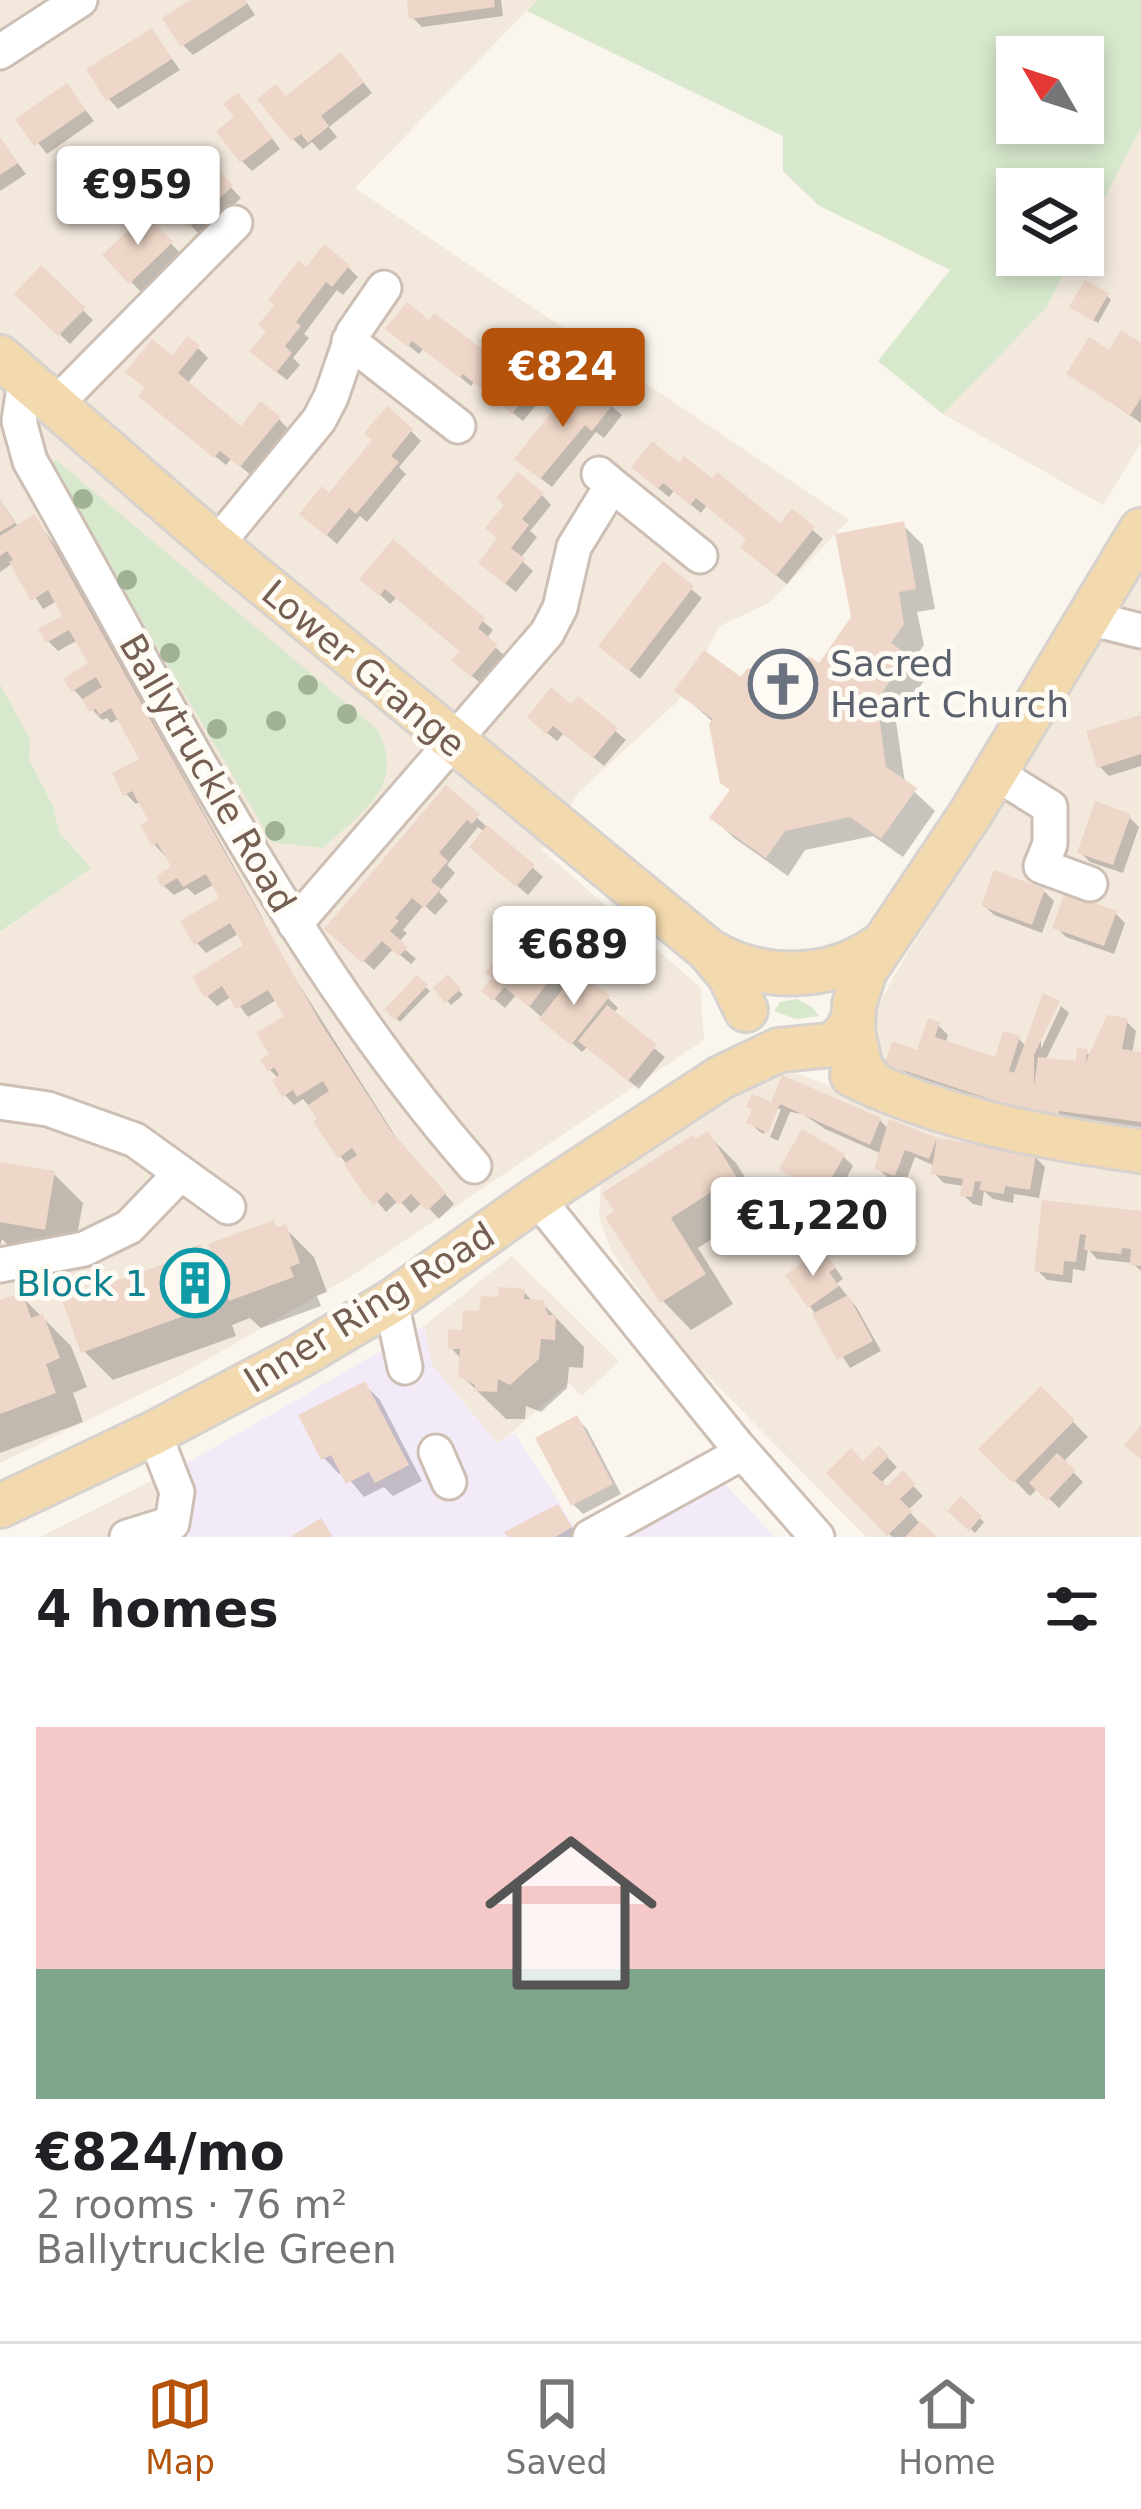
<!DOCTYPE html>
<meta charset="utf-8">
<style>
:root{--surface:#fff;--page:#f2f2f2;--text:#202124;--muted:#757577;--line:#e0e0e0;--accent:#b45309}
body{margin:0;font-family:"DejaVu Sans",sans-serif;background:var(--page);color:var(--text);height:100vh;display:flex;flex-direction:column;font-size:45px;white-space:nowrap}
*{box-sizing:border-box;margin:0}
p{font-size:39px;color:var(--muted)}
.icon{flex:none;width:66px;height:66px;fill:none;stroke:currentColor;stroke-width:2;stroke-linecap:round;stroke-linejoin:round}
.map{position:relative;height:1537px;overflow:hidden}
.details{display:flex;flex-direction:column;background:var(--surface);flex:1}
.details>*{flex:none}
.needle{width:78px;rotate:309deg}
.fabs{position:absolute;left:996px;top:36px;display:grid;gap:24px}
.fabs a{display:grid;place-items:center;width:108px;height:108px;border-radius:0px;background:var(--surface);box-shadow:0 6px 18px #0003;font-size:60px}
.price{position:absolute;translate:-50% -102px;padding:0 27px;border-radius:12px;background:#fff;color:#222;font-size:39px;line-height:78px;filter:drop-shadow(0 3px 6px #0008)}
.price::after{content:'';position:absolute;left:50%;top:72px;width:36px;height:27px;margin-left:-18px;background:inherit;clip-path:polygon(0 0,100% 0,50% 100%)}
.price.selected{background:var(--accent);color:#fff}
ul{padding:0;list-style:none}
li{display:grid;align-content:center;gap:24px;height:636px;padding:0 36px}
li+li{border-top:3px solid var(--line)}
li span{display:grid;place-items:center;height:372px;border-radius:0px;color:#555}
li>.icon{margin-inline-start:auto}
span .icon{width:216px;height:216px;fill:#fffc;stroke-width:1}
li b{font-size:51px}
h2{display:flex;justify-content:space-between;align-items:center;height:144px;padding:0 36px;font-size:51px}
.tabs{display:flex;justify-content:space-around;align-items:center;height:168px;border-top:3px solid var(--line);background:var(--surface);font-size:33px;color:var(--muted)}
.tabs a{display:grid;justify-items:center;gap:6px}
.tabs .selected{color:var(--accent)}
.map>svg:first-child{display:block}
</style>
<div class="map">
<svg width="1141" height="1537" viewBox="0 0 1141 1537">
<rect width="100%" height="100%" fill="#fbf6ed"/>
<!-- residential -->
<path fill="#f2e8dc" d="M0,0H537L355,188L849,520L769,603L720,626L678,701L579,792L542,850L700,987L704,1040L350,1277L180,1375L0,1463V933L90,868L59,832L53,806L29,760V740L0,684Z
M1141,128V443L1103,505L943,414L1046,308L1074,255H1083V238Z
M1141,578V1537H866L679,1347L611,1251L599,1217L601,1183L778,1067L836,1088L896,972Z
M512,1256L619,1361L582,1396L569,1383L498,1444L432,1365L424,1326Z
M185,1464L190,1515L177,1537H40Z"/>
<!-- education -->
<path fill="#f3eaf8" d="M424,1326L432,1365L497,1443L515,1433L575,1528L697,1454L775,1537H177L190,1515L185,1464Z"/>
<!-- green -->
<path fill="#d7e8cc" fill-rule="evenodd" d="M537,0H1141V128L1083,238V189H1017V255H1074L1046,308L943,414L878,361L950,270L818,205L783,171V136L527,11ZM1083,57V123H1017V57Z
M56,460L378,730C406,788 362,811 323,848L272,842L50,465Z
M0,684L30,740L29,760L53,806L59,832L91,868L0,932Z
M797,999L813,1008L819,1016L796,1019L774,1011L780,1002Z"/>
<!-- shadow -->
<path fill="#0003" d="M195,0H245L255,15L193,55L183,45Z
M410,0H501L503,16L422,27L412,17Z
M152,31L180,70L118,109L109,99Z
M350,66L372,93L329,127L337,137L320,151L312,142L303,149L293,139L287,99Z
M67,86L94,121L47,154L19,120Z
M248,106L280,149L252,171L242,161Z
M0,140L26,174L0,191Z
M206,161L241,198L200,235L165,199Z
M146,217L181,254L141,292L106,256Z
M348,267L358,277L343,295L337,290L304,334L309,338L293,358L300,365L287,380L263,361L269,332L307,271Z
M42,270L93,320L70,344L18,294Z
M1107,296L1111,300L1098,323L1077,311Z
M435,318L541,399L523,421L474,382L471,386L424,348L419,354L399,338Z
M1141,347V423L1070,374L1110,354Z
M198,348L208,358L187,384L241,430L279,419L288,429L251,475L231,459L226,465L152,406L172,359Z
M589,387L622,415L604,438L596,432L552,487L527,468Z
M411,431L421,441L399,467L406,474L367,522L360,516L337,544L313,523L329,497Z
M679,467L780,527L792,512L823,539L787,584L753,557L750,539L707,505L701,513L674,491L669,497L644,477Z
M542,495L551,505L530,531L537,537L520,559L533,571L516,592L491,572L500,539Z
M0,500L19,528L35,518L57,548L263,919L258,920L401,1145L454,1204L439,1219L423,1202L411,1213L399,1200L386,1212L340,1156L321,1120L303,1099L294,1105L285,1095L279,1079L270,1070L288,1017L278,999L248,1017L232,996L217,1006L207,996L247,946L240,933L206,953L197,943L223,899L215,884L195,895L187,888L174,895L164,886L175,867L154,844L152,821L141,801L136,804L126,794L143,760L120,718L111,723L107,718L102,720L74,690L93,664L78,640L58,651L48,641L67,616L57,601L43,609L13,563L0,572Z
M903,525L923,545L935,609L917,612L924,645L911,663L926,678L896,721L905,783L935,811L903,857L873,836L805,850L788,876L734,838L713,818L732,791L714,723L678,691L820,667L854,617Z
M393,543L493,630L486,639L506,657L482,684L464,670L462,651L397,597L390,604L373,588Z
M663,566L702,598L640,679L612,656Z
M578,700L626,740L604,766L564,733L557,741L540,727Z
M1141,718V766L1109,776L1099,766Z
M446,790L543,877L528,895L482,856L485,832L478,827L447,865L455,873L439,892L448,901L435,915L424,905L403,930L407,933L398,943L416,959L411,964L393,949L374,970L338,938Z
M1129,817L1139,827L1123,873L1090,862L1080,852Z
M1044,891L1054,901L1042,933L994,915L984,905Z
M1115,913L1125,923L1114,954L1066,937L1056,927Z
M533,951L571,984L608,998L618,1008L613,1014L665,1057L639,1089L587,1047L582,1052L516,995L505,1008L485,991L518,970Z
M448,978L463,995L451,1005L437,988Z
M417,979L430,991L400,1022L388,1010Z
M1061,1006L1069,1013L1045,1061L1078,1065L1086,1052L1091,1057L1126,1021L1136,1031L1132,1054L1141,1055V1128L1044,1121L923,1082L888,1063L919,1054L938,1025L948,1035L945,1044L997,1061L1018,1038L1027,1047L1041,1033V1049Z
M784,1079L880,1120L889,1130L891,1123L936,1141L1035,1157L1045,1167L1039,1198L1014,1194L1013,1203L993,1199L984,1191L982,1206L973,1204L963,1195L964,1186L944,1183L934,1173L935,1166L915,1157L905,1184L888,1178L878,1168L882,1154L825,1129L803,1114L790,1112L778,1141L770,1137L781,1109H775L764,1134L760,1132L750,1123L772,1106Z
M707,1134L736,1163L763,1206L698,1248L733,1304L691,1330L663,1301L609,1218Z
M843,1156L853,1166L834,1201L783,1168Z
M0,1165L54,1174L83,1203L73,1257L9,1246L2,1239L0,1246Z
M1045,1203L1141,1212V1271L1132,1263L1097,1259L1088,1249L1085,1271L1073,1269L1072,1283L1047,1280L1037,1270Z
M273,1224L279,1230L285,1228L314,1257L327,1292L317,1296L321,1306L261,1328L250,1318L232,1325L236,1336L113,1380L84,1351L196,1256L200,1247L220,1268Z
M832,1263L843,1279L837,1283L857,1308L881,1351L850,1368L810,1306Z
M524,1292L534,1303H542L584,1347L583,1368L569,1367L567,1388L541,1412L526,1406L525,1419H506L461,1375L462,1360L451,1348L482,1314L501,1300Z
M21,1296L71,1346L87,1387L73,1393L83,1422L0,1453V1303Z
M364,1384L380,1400L422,1481L393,1496L384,1487L364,1497L343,1472L339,1474L324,1458Z
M1041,1390L1088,1437L1063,1462L1083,1482L1059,1508L1038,1488L1030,1496L983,1449Z
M577,1419L587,1429L621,1494L583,1514L573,1504Z
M879,1449L897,1467L880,1484L887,1490L903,1475L923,1496L908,1510L932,1537H892L830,1473L863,1465Z
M961,1500L984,1522L975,1533L951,1511Z
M558,1508L579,1537H511Z"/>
<!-- building -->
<path fill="#eed7c8" d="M190,0H245L247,4L181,47L162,18Z
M407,0H494L495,7L409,19Z
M152,28L172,59L106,101L86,69Z
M341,52L364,82L321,116L329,126L308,143L301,134L291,141L257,99L276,84L286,96Z
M67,83L86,110L34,146L15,119Z
M238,93L273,138L240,163L216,131L234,117L223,104Z
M0,137L18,163L0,175Z
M206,157L233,186L188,228L161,199Z
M146,213L173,242L129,284L102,255Z
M324,244L350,265L332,287L326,282L296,322L301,326L285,346L292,353L276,373L249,351L266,332L258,325L274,305L268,300L299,260L306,267Z
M41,265L86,308L58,336L14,294Z
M1085,280L1109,293L1093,321L1069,307Z
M407,302L429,320L434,313L533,387L512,414L463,374L460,378L412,341L408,347L385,329Z
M1121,330L1141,343V398L1130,415L1066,374L1089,337L1109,350Z
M188,336L200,346L178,373L241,426L260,401L281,417L240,467L220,451L214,458L138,396L145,388L125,372L152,339L172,355Z
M588,383L614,403L592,431L585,425L540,479L514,459L558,404L566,411Z
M387,406L413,429L391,456L399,462L356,514L349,508L326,536L299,514L322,486L329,493L372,440L364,433Z
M652,441L679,463L684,456L712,478L717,472L780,523L792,508L815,527L776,576L740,547L746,539L696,498L690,505L663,483L658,489L631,467Z
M518,472L544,493L522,519L529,525L511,548L525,559L505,584L478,563L497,538L485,528L504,505L496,498Z
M0,500L15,523L0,532Z
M35,514L320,1022L391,1131L446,1193L427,1211L411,1194L399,1205L387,1192L374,1205L363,1193L344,1164L357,1155L352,1148L338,1158L313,1122L317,1119L308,1105L329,1091L323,1081L297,1097L293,1090L282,1097L272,1080L279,1075L274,1067L268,1072L260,1060L269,1054L256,1033L284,1016L268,990L236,1009L222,986L205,998L192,977L243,945L230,923L194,945L180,921L219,898L206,874L183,887L177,878L162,887L156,877L171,866L157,843L152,846L140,825L148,820L132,791L123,796L112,773L139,759L111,708L99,715L96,709L89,712L82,699L102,687L96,677L71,692L63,679L88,663L69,630L46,643L38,629L62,616L48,590L31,601L9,562L13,560L7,551L0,556V536Z
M904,521L916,589L899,592L904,624L891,643L908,655L877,700L886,767L917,788L881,839L850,817L785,831L766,858L709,818L730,790L720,783L709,724L713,719L674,691L704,650L741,677L747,669L810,657L819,663L851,617L835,534Z
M393,539L485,618L478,628L498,645L471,677L451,660L459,651L385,589L379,596L359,579Z
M663,561L694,586L629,671L598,646Z
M551,687L571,704L578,696L618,728L593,758L553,726L546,734L527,717Z
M1141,715V754L1097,768L1086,731Z
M446,785L480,814L472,824L467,820L439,853L448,861L431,881L441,889L424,908L412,898L395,918L399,921L390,931L408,947L399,956L382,941L362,963L324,929Z
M1095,801L1131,814L1113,865L1077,853Z
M487,825L535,865L516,887L469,847Z
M994,870L1045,889L1032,925L981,906Z
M1065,892L1117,911L1104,946L1052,928Z
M532,947L559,968L529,1007L504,987L493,1001L481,991L492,978L485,973L501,952L518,965Z
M578,970L610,996L571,1045L539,1019Z
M448,974L461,989L445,1003L433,988Z
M417,975L428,985L395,1020L384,1010Z
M1043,993L1060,1001L1034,1055V1086L1038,1057L1076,1061L1077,1047L1088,1049L1085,1064L1107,1015L1128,1018L1122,1049L1141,1052V1122L1059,1111L1058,1116L1029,1112L884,1064L893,1041L917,1050L928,1018L940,1022L935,1037L995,1057L1003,1031L1020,1036L1009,1071L1014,1073Z
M607,1005L657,1045L628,1081L578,1041Z
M782,1075L881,1118L870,1145L780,1104L768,1133L746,1123L752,1110L746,1107L752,1094L771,1102Z
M889,1119L937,1138L1036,1154L1030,1190L1005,1186L1004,1194L979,1190L981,1182L975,1181L972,1197L960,1196L963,1179L931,1174L937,1138L929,1159L905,1150L895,1176L874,1169Z
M802,1129L845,1154L823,1194L779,1169Z
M708,1131L736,1176L671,1218L706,1274L660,1303L605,1217L614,1211L602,1193L693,1135L695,1139Z
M0,1162L55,1171L45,1230L0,1222Z
M1042,1200L1141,1211V1266L1130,1265L1131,1249L1122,1248L1121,1254L1084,1250L1086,1235L1080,1234L1076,1262L1064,1261L1063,1275L1034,1271Z
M274,1220L276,1228L286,1224L300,1263L290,1267L294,1277L229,1301L225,1289L205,1296L209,1307L81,1353L62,1300L192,1254L190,1248L201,1244L210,1270L217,1268L208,1244Z
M822,1249L836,1268L829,1272L839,1286L808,1308L785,1275Z
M499,1287L525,1289L524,1299L543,1300L548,1315H556L555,1340L541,1339L539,1359L510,1385L498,1379L497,1392L474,1391L475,1385L458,1376L460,1349H448V1329L462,1330L463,1310L479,1311L481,1296L498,1297Z
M22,1292L31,1318L43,1314L60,1358L46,1364L56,1393L0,1414V1300Z
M848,1295L873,1341L837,1360L812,1314Z
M365,1381L409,1465L375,1483L369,1472L346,1484L331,1455L321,1460L298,1415Z
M1041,1386L1075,1420L1013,1483L978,1449Z
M577,1415L613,1484L571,1506L535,1438Z
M1141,1425V1459L1124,1445Z
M879,1445L889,1456L872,1473L887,1486L903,1470L916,1484L900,1499L912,1511L887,1536L826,1473L851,1448L863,1461Z
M1057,1453L1076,1470L1047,1501L1029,1483Z
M961,1496L982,1516L969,1531L947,1511Z
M558,1504L572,1527L555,1537H507L504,1532Z
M321,1518L333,1537H290Z
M920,1521L937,1537H905Z"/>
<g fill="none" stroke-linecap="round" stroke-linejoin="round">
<defs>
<path id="minor" d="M0,52L80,0
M349,341L458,426
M25,381L19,421L30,461C167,701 292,957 474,1166
M53,407L235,223
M612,485L700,556
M216,545L319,420L331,397L353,333L384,288
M1089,618L1141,631
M995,773L1050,807V844L1041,866L1090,884
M295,924L547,633L560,608L574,547L612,485L599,474
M0,1102L48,1109L135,1140L228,1207
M537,1198L738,1447L817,1537
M0,1265L84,1249L129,1227L181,1173
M391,1302L405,1367
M436,1452L449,1482
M127,1537L172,1523L177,1492L154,1433
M590,1537L742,1453"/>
<path id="major" d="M0,357L216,545L708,950L729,975L746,1010
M711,952C763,982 830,981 879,946
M852,1075C945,1120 1040,1137 1141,1151
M877,1087L861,1068L853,1032L854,1005L865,971L971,813L1141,530
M0,1506L154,1433L300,1356L391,1302L537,1198L720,1078L779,1050L831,1045L845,1034L852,1020"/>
</defs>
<!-- minor casing -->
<use href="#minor" stroke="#cdbfb4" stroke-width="39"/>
<!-- major casing -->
<use href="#major" stroke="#d8d2cf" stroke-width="48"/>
<!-- minor -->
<use href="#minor" stroke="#fff" stroke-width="33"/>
<!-- major -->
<use href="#major" stroke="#f2d9ae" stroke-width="42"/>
</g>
<!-- trees -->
<g fill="#a1b194">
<circle cx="83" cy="499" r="10"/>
<circle cx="127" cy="580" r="10"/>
<circle cx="170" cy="653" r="10"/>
<circle cx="308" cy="685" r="10"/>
<circle cx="347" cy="714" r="10"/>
<circle cx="276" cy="721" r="10"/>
<circle cx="217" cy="729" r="10"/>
<circle cx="275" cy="831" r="10"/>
</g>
<!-- icons -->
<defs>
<symbol id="church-ring" viewBox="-11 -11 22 22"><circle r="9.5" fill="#fefaf4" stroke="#6b7280" stroke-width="1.5"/><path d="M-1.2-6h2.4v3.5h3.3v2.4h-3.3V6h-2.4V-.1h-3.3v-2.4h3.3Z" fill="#6b7280"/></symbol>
<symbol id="building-ring" viewBox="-11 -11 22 22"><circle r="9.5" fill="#fefaf4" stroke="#0f9aa8" stroke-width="1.5"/><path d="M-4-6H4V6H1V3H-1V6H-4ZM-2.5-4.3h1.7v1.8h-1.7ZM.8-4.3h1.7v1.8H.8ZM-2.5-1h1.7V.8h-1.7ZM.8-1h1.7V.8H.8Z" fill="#0f9aa8"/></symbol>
</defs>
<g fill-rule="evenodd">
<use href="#church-ring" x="745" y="646" width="76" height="76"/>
<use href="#building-ring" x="157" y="1245" width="76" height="76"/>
</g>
<g text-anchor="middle" stroke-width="10" stroke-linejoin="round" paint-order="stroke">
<!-- worship labels -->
<g font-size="36" fill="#5b616d" stroke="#fefaf4" text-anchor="start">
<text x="830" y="676">Sacred<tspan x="830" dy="41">Heart Church</tspan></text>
</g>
<!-- street labels -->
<g font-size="36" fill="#755e52" stroke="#fefaf4">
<text transform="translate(364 668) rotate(40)" y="13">Lower Grange</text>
<text transform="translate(208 773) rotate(60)" y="13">Ballytruckle Road</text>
<text transform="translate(369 1307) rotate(-32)" y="13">Inner Ring Road</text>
</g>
<!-- culture labels -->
<g font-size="36" fill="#0d838f" stroke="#fefaf4" text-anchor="end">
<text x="148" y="1296">Block 1</text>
</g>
</g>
</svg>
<div class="fabs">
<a><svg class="needle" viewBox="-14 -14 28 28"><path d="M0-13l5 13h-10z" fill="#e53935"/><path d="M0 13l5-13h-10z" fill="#757577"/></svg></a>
<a><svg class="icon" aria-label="layers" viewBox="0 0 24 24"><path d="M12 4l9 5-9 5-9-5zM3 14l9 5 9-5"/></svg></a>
</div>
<b class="price" style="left:138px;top:248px">€959</b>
<b class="price selected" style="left:563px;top:430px">€824</b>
<b class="price" style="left:574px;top:1008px">€689</b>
<b class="price" style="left:813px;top:1279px">€1,220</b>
</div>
<section class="details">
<h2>4 homes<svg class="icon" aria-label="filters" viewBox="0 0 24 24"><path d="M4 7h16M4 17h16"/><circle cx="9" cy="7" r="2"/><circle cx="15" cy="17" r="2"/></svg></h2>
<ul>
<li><span style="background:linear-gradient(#f6c9c9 65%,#7fa58c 0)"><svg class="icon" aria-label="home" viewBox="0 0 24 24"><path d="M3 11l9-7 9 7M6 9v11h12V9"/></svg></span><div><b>€824/mo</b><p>2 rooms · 76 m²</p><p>Ballytruckle Green</p></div></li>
</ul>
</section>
<nav class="tabs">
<a class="selected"><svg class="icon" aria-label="map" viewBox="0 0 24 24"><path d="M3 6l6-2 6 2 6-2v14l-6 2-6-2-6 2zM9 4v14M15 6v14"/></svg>Map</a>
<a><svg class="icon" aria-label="saved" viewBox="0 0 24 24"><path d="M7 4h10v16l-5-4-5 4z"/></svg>Saved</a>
<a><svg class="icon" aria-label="home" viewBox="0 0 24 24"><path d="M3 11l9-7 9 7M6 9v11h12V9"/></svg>Home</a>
</nav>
